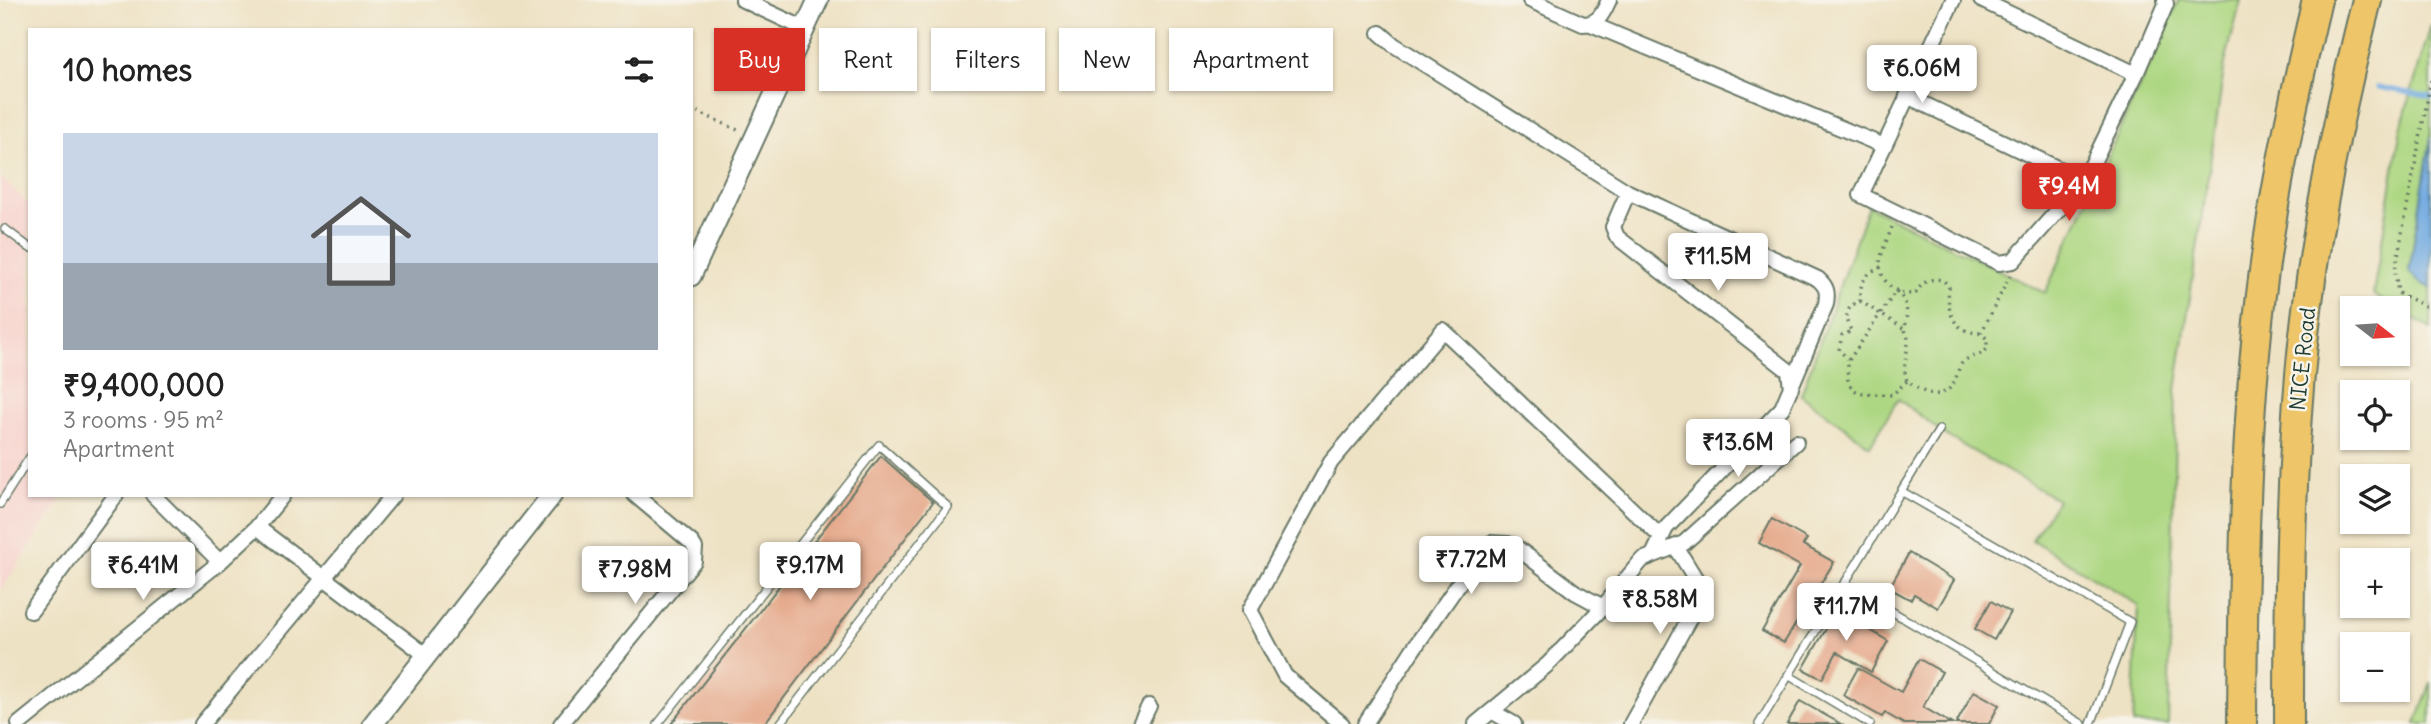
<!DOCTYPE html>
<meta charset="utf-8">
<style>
:root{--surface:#fff;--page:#f2f2f2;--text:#222;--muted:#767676;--line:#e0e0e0;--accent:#d93025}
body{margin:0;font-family:Delius,sans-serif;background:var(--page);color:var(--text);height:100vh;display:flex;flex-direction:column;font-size:26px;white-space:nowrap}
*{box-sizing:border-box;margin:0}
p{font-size:23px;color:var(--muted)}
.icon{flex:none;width:38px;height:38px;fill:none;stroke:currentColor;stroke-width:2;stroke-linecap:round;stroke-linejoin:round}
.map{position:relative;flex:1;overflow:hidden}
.drawer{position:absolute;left:28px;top:28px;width:665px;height:469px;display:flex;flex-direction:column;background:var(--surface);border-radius:0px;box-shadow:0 2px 5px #0004}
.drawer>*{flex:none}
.hud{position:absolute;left:714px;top:28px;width:665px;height:63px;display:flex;gap:14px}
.needle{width:46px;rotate:107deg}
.controls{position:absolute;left:2340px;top:296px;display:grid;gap:14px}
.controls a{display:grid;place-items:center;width:70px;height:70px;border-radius:0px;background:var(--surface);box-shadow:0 2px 5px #0004;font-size:35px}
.price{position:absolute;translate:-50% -60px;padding:0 16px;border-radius:7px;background:#fff;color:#222;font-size:23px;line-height:46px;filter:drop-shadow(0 2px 4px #0008)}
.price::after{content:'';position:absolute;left:50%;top:42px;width:21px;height:16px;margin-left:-10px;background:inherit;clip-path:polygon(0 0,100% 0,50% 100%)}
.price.active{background:var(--accent);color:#fff}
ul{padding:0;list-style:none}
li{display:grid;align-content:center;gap:14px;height:371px;padding:0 35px}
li+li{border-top:2px solid var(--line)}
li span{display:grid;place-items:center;height:217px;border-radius:0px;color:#555}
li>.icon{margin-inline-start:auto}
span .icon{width:126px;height:126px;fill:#fffc;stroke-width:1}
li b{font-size:30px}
h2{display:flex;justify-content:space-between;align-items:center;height:84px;padding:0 35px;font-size:30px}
.chip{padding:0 24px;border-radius:0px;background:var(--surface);box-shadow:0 2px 5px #0004;font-size:24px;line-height:63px}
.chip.active{background:var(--accent);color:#fff}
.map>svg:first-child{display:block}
</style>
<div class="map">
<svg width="2431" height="724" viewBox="0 0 2431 724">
<rect width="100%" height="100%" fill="#f7f3e8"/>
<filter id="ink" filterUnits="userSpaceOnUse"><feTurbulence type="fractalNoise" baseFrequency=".0143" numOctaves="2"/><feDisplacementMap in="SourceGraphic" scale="14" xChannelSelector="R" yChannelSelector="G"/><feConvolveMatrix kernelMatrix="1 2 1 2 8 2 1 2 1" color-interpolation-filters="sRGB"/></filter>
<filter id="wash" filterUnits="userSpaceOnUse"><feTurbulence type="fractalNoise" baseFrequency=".00686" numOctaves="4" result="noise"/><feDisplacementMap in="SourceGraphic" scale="28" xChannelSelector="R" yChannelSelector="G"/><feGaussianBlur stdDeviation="1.57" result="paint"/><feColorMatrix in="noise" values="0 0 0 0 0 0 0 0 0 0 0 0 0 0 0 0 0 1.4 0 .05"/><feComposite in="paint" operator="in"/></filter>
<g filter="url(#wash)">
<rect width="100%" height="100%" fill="#eee2c4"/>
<!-- built -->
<path fill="#f7d0cb" d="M0,177L30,205V495H64L0,592Z"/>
<!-- green -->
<path fill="#add782" stroke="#668a5b" stroke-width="2" d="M2179,0H2241L2225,63L2176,390L2168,724H2133L2138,605L2032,540L2058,500L1950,438L1898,399L1870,446L1801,395L1868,206L2045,293Z
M2431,25V137L2409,272L2420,283L2431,288V329L2373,294L2401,128Z
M2431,682V724H2416Z"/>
<!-- water -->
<path fill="#72aae1" stroke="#48748a" stroke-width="2" d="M2431,137V288L2420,283L2409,272Z"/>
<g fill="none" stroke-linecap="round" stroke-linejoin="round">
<!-- stream -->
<path stroke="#72aae1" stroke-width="5" d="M2378,87L2431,97"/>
</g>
<g id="blocks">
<!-- building -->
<path fill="#e4a485" d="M881,456L933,502L764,724H671Z
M1772,519L1807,539L1803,545L1834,562L1784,643L1762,631L1800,566L1759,543Z
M1909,553L1954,580L1938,608L1914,594L1911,600L1889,588Z
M1991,601L2010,612L1994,640L1975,629Z
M1841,603L1866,618L1862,625L1888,641L1871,672L1837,652L1822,679L1803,669Z
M1919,659L1942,672L1923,707L1952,724H1904L1885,713L1882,717L1843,695L1858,668L1901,692Z
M1974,691L1999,705L1989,724H1956Z
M1800,701L1841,724H1787Z"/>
</g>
</g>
<g filter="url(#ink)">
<use href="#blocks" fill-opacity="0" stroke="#677766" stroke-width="2"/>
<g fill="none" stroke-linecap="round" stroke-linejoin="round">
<defs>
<path id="service" d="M5,229L30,248
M1901,491L1939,430
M0,504L30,457
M1844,583L2082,724
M1788,675L1870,724
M658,724L879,445L948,507L780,724
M1759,724L1901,491L2130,622L2091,724"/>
<path id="minor" d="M743,0L805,29
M1530,0L1583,24C1599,24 1603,13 1609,0
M1953,0L1861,195L1999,263L2013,261L2084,181L2136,74L2166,4L2165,0
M1981,0L2136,74
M1591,24L1884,146
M1380,33L1394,45L1628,192L1818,279C1827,287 1828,292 1826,304L1782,408L1666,528L1653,555
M1907,96L2084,181
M1628,192L1613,227L1617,237L1789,371L1791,388
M153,495L220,562
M257,527L427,656
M31,611L116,495
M1493,712L1514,724
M19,724L220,562L257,527L283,495
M202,724L393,495
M561,724L694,561L695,548L692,543L635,495
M1140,724L1149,706
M1342,724L1285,676L1250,610L1331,462L1443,330L1661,537
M1365,724L1412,651L1478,556L1491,543L1508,544L1517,548L1575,592L1603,607
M1476,724L1547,665L1603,607L1642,560L1684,543L1796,442
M1631,724L1700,599V586L1676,547"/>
<path id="tertiary" d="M691,276L818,0
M373,724L552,495"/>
<path id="motorway" d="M2242,724C2243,597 2244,470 2256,343C2266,228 2290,113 2317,0
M2289,724C2289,608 2290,491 2300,375C2311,249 2336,123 2367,0"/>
</defs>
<!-- service casing -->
<use href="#service" stroke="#677766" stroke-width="10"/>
<!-- minor casing -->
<use href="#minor" stroke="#677766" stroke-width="18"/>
<!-- tertiary casing -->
<use href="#tertiary" stroke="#677766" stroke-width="23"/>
<!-- motorway casing -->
<use href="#motorway" stroke="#677766" stroke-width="32"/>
<!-- path -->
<path stroke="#677766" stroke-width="3.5" stroke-dasharray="2 5" stroke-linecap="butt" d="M2431,80L2395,271L2398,293L2431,309
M691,109L740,131
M1892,227C1888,238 1880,254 1880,265C1881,284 1899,297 1916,293C1922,282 1932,276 1944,281L1949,287C1946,311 1953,333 1981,333
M1881,267C1865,273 1859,284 1860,301C1846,306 1842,319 1852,331L1842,335L1839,350L1849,360C1841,400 1865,392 1892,395L1907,381
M1860,301L1904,329
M1849,360L1896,291C1908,302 1908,311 1905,326C1904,332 1909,336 1908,342C1907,358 1902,364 1907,381C1922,393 1943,403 1954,382C1958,375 1958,367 1963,362C1971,355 1980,357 1987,349V339L1981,333L2010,276"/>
<!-- service -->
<use href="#service" stroke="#fff" stroke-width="7"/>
<!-- minor -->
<use href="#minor" stroke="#fff" stroke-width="14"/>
<!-- tertiary -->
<use href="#tertiary" stroke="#fff" stroke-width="19"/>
<!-- motorway -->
<use href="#motorway" stroke="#eec569" stroke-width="28"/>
</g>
</g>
<g text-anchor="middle" stroke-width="5" stroke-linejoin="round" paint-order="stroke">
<!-- street labels -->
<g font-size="21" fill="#1f3d34" stroke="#f7f3e8">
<text transform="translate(2303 359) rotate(-84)" y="7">NICE Road</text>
</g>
</g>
</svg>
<div class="controls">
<a><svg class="needle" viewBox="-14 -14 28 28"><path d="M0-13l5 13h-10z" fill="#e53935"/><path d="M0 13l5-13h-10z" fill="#767676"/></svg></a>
<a><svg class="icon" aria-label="locate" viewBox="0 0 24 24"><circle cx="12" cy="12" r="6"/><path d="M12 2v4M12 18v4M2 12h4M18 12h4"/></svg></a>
<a><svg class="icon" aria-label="layers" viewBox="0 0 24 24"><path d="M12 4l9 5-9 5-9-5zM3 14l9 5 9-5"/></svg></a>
<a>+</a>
<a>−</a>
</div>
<b class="price" style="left:1922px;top:105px">₹6.06M</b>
<b class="price active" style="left:2069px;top:223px">₹9.4M</b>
<b class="price" style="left:1718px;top:293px">₹11.5M</b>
<b class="price" style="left:1738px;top:479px">₹13.6M</b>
<b class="price" style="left:1471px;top:596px">₹7.72M</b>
<b class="price" style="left:143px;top:602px">₹6.41M</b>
<b class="price" style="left:810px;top:602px">₹9.17M</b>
<b class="price" style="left:635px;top:606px">₹7.98M</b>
<b class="price" style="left:1660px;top:636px">₹8.58M</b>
<b class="price" style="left:1846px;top:643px">₹11.7M</b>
<div class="hud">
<a class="chip active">Buy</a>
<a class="chip">Rent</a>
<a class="chip">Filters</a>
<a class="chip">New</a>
<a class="chip">Apartment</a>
</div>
<section class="drawer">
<h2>10 homes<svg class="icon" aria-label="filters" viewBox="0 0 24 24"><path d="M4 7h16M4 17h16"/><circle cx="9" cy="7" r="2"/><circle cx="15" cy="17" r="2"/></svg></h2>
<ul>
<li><span style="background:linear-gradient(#c9d6e8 60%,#9aa5b1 0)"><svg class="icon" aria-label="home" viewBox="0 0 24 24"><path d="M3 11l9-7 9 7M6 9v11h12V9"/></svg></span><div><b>₹9,400,000</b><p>3 rooms · 95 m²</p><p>Apartment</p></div></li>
</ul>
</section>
</div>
